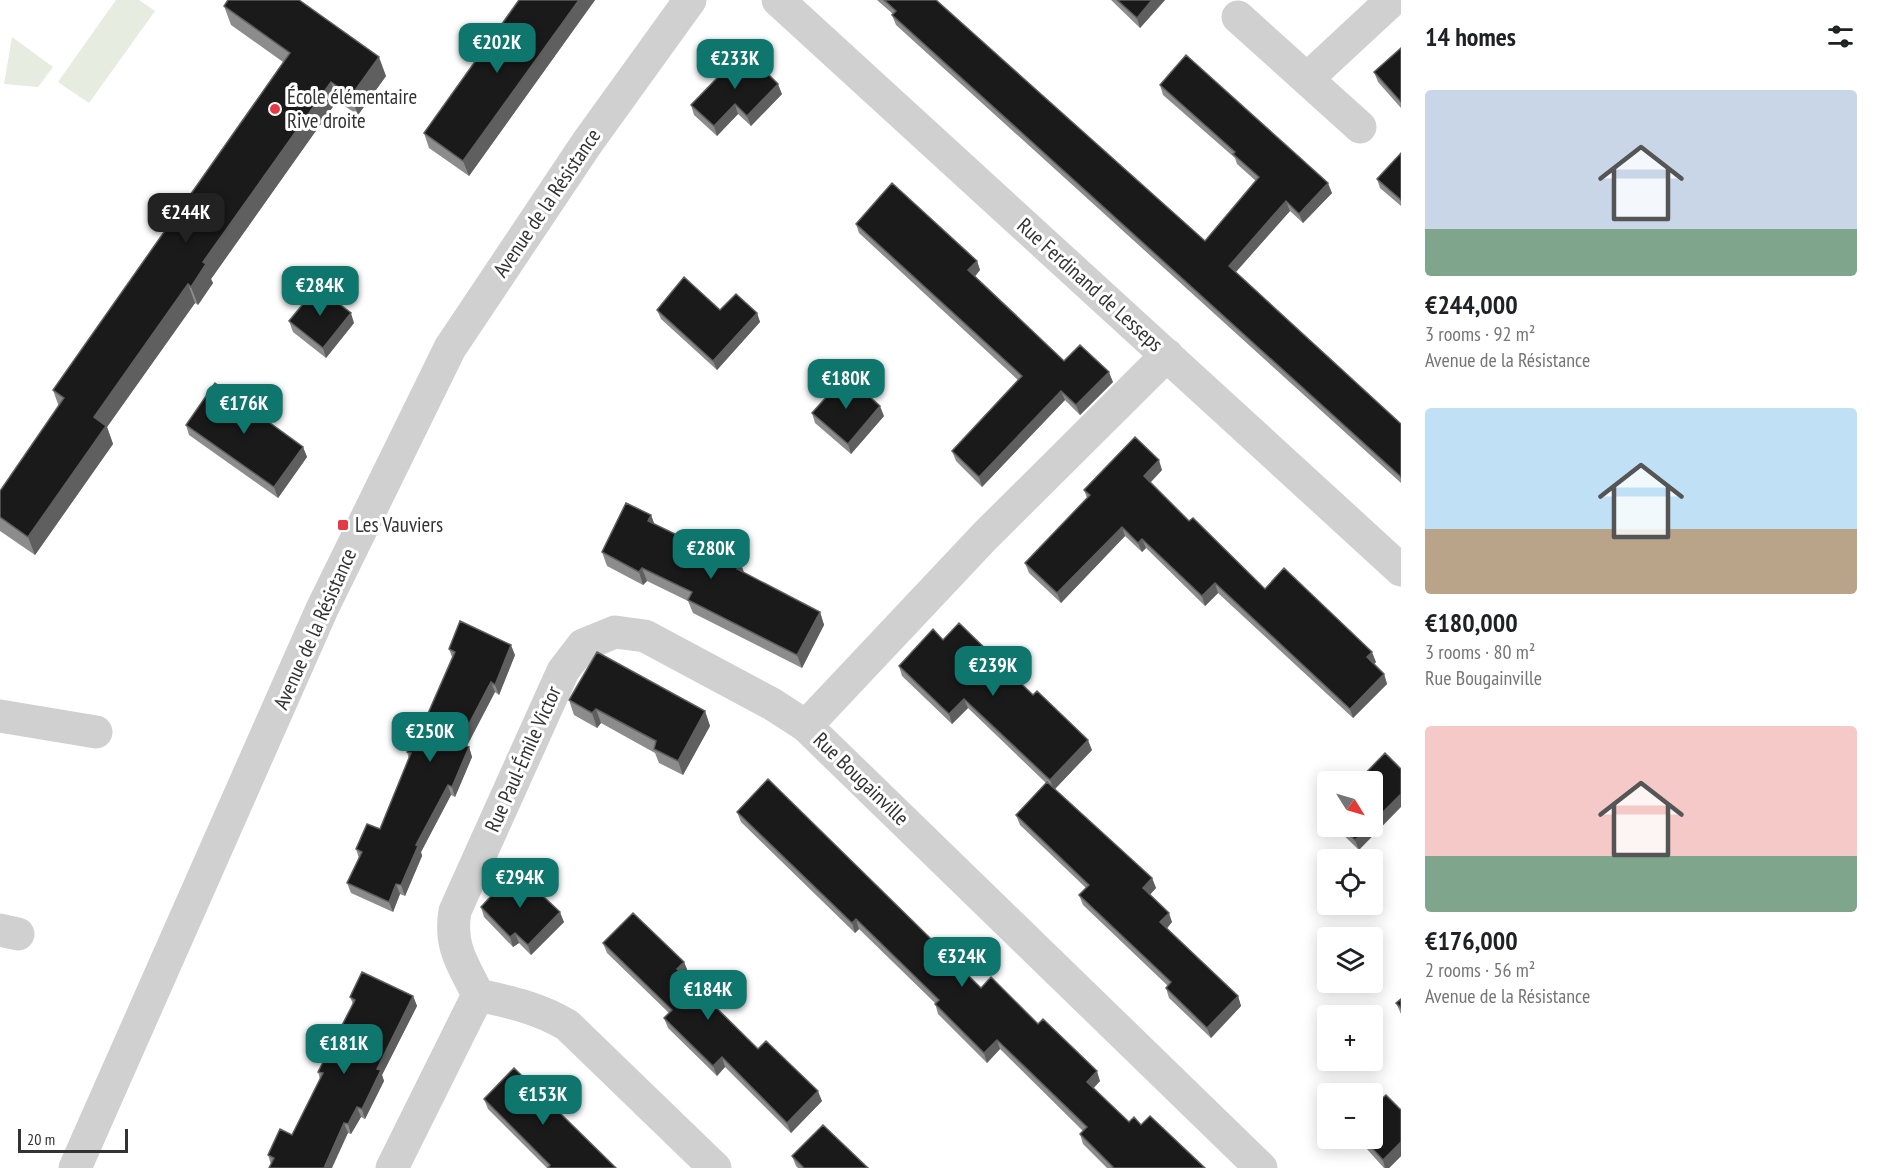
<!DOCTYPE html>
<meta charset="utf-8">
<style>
:root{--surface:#fff;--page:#f6f6f6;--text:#202124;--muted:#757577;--accent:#0f766e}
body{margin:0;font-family:"PT Sans Narrow",sans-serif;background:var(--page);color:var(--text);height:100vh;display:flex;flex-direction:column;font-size:22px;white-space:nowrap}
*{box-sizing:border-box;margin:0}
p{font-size:20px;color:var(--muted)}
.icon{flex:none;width:33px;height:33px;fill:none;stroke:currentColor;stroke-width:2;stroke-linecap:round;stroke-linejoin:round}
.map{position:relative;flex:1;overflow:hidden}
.sheet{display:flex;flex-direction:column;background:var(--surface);width:480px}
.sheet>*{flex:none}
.needle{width:39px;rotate:127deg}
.buttons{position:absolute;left:1317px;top:771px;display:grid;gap:12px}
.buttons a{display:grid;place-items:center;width:66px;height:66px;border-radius:6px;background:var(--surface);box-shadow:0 3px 15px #0003;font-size:30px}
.scale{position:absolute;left:18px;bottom:15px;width:110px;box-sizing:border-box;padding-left:6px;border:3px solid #333;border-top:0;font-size:16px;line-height:21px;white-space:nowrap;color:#333;-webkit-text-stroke:4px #fff;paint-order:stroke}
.price{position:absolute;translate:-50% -51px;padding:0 14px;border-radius:12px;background:var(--accent);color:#fff;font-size:20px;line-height:39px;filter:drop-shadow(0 2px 3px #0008)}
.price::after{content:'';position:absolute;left:50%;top:36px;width:18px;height:14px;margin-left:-9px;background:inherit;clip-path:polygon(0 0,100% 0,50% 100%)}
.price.active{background:#222;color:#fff}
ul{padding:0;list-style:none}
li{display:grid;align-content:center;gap:12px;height:318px;padding:0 24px}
li span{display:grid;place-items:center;height:186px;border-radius:6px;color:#555}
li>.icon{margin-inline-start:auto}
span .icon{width:108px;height:108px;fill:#fffc;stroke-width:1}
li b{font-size:26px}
h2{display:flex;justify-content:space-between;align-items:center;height:72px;padding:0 24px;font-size:26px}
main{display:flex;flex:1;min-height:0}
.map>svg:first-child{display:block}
</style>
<main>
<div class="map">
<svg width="1401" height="1168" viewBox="0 0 1401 1168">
<rect width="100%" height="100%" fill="#fff"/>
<!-- green -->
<path fill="#e6ecdf" d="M116,0H139L155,11L89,103L58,82Z
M12,37L53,67L38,87L4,84Z"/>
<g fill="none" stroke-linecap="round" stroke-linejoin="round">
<!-- street -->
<path stroke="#d0d0d0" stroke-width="33" d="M778,0L1401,570
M1238,17L1360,127
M1307,79L1392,0
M1167,355L985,536L806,726L1261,1168
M0,716L96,732
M0,930L18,934
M478,995C463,964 449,947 455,911L563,671L583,645L615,632L645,636L772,704L806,726
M478,995C510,1002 539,1008 567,1025L715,1168
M75,1168L322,609L450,348L587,143L690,0
M392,1168L478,995"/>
</g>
<!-- wall -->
<path fill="#8c8c8c" d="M519,0H595L469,176L429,148L424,133Z
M877,0H936L1205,241L1256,181L1237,164L1235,158L1163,95L1160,85L1332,193L1303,223L1290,211L1236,272L1401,424V483L896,25L892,15L893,14Z
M1111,0H1165L1140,28Z
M224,6L386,76L358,115L337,101L211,279L213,283L198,305L195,303L107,427L113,444L35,555L0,531V491L59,407L53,390L283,62L231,25Z
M1401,48V108L1378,82L1374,72Z
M782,94L751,126L738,114L717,136L694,115L691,105Z
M1401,153V206L1380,188L1377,179Z
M856,224L977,261L980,270L975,276L1064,361L1113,382L1080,415L1065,400L982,487L956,461L952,451L1018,380L859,233Z
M657,310H720L757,313L760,322L717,370L661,319Z
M289,321L354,323L326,358L293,332Z
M812,413L884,416L851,454L815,423Z
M186,425L303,447L307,457L278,498L189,435Z
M1162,470L1150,483L1189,521L1265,589L1376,662L1374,664L1384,674L1387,684L1353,718L1218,593L1205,606L1146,548L1142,552L1125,536L1061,603L1029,573L1025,563L1087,498L1084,490Z
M651,515L654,524L712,552L740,562L744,573L820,612L824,625L802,668L693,613L688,601L647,581L643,585L607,566L602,552Z
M943,640L1033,695L1092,750L1055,789L1152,878L1156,888L1150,894L1172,922L1167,928L1238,996L1241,1006L1211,1038L1169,998L1166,988L1168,986L1083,905L1079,895L1086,888L1020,825L1016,815L1046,783L968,708L952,724L902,676L899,666Z
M449,649L515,655L499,695L495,692L467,746L469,747L472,757L455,797L451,795L421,852L422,856L405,896L400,894L393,912L351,893L347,883L359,858L356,849L380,829L409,759L407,752L422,727L452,657Z
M569,700L705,711L710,726L683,775L659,763L655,753L601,723L597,728L574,715Z
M737,812L981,988L1038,1024L1100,1081L1094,1088L1129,1122L1141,1125L1205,1168H1107L1083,1144L1080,1134L1083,1131L1000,1049L987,1063L938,1014L935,1003L859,929L855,933L741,822Z
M1334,826H1372L1359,850Z
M481,907L564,922L531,955L519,943L513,947L484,917Z
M603,943L684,962L688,972L684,976L758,1049L822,1101L791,1133L725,1067L717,1076L668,1028L664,1018L669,1013L607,953Z
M413,996L417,1006L382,1075L384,1081L365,1119L361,1117L351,1134L348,1133L271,1164L268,1155L292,1135L320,1079L318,1072L353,1004L350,997Z
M1401,999V1014L1396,1003Z
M484,1099L616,1168H547L488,1109Z
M1401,1110V1156L1389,1168H1384L1357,1138H1372Z
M792,1156L868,1168H798L796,1166Z"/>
<!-- shaded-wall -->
<path fill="#5f5f5f" d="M579,0H595L469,176L463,161Z
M1152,0H1165L1140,28L1137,18Z
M379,57L386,76L358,115L351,96Z
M331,82L337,101L211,279L213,283L198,305L191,287L203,262Z
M778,84L782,94L751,126L747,116Z
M735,104L738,114L717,136L714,126Z
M1328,183L1332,193L1303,223L1299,214Z
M1286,201L1290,211L1233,275L1229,266Z
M977,261L980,270L972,280L968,270Z
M188,284L195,303L107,427L113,444L35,555L28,537L94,417Z
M351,313L354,323L326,358L323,348Z
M757,313L760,322L717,370L713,361Z
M1109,372L1113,382L1080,415L1076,405Z
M1061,391L1065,400L982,487L979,477Z
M880,406L884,416L851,454L848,444Z
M303,447L307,457L278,498L274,487Z
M1159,460L1162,470L1147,486L1144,476Z
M651,515L656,528L648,521Z
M1122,527L1125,536L1061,603L1057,593Z
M1142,539L1146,548L1142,552L1138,543Z
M740,562L745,575L737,569Z
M642,568L647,581L643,585L639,572Z
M1215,583L1218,593L1205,606L1202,596Z
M820,612L824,625L802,668L797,655Z
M511,645L515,655L499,695L495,685Z
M1372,652L1376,662L1371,667L1367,657Z
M1384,674L1387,684L1353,718L1350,709Z
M491,682L495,692L463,753L459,743Z
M964,699L968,708L952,724L949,714Z
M596,709L601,723L597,728L592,713Z
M705,711L710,726L683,775L678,761Z
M1088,740L1092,750L1054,790L1050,780Z
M469,747L472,757L455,797L452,787Z
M448,785L451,795L421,852L422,856L405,896L401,885L416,845Z
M1401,794V807L1359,850L1355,840L1369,826H1372V823Z
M1152,878L1156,888L1147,898L1143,888Z
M396,884L400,894L393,912L389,902Z
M560,912L564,922L531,955L528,945Z
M1169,913L1172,922L1164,932L1160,922Z
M856,919L859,929L855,933L852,923Z
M515,933L519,943L513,947L510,937Z
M684,962L688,972L681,979L677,969Z
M413,996L417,1006L382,1075L384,1081L365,1119L362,1109L377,1069Z
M1238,996L1241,1006L1211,1038L1207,1028Z
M997,1040L1000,1049L987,1063L984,1053Z
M722,1057L725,1067L717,1076L713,1066Z
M1097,1071L1100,1081L1090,1091L1087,1082Z
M818,1091L822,1101L791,1133L787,1123Z
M357,1107L361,1117L351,1134L348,1124Z
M344,1123L348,1133L332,1168H324Z
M1401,1142V1156L1389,1168H1385L1383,1160Z"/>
<!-- building -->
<path fill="#1a1a1a" stroke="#5f5f5f" stroke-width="1.5" d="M228,0H299L379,57L351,96L331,82L203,262L206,264L191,287L188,284L94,417L106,426L28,537L0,517V491L64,398L53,390L290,53L224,6Z
M519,0H579L463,161L424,133Z
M884,0H936L1205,241L1259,177L1233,154L1235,152L1160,85L1186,55L1328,183L1299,214L1286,201L1229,266L1401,424V477L892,15L896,11Z
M1117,0H1152L1137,18Z
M1401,48V102L1374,72Z
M744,50L778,84L747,116L735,104L714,126L691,105Z
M1401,153V200L1377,179Z
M892,183L977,261L968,270L1064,361L1080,345L1109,372L1076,405L1061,391L979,477L952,451L1022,376L856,224Z
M684,277L720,310L736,294L757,313L713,361L657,310Z
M317,287L351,313L323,348L289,321Z
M846,375L880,406L848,444L812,413Z
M215,383L303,447L274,487L186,425Z
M1135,437L1159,460L1144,476L1189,521L1193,518L1265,589L1284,568L1372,652L1367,657L1384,674L1350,709L1215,583L1202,596L1142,539L1138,543L1122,527L1057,593L1025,563L1090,495L1084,490Z
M626,503L651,515L648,521L712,552L714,548L740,562L737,569L820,612L797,655L688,600L692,592L642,568L639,572L602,552Z
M460,621L511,645L495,685L491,682L459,743L469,747L452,787L448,785L416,845L418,846L401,885L396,884L389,902L347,883L362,852L356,849L367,824L380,829L411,753L407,752L417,725L422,727L455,652L449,649Z
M959,623L1033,695L1037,691L1088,740L1050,780L964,699L949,714L899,666L933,629L943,640Z
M597,652L705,711L678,761L654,749L656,741L596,709L592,713L569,700Z
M1385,753L1401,769V794L1372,823V782H1357Z
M768,779L981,988L991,977L1038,1024L1043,1019L1097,1071L1087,1082L1129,1122L1134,1117L1141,1125L1150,1116L1205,1168H1114L1080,1134L1087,1127L997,1040L984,1053L935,1004L939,1000L856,919L852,923L737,812Z
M1047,782L1152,878L1143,888L1169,913L1160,922L1238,996L1207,1028L1166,988L1171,982L1079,895L1089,885L1016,815Z
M1341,826H1369L1355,840Z
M515,870L560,912L528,945L515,933L510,937L481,907Z
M633,913L684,962L677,969L758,1049L766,1041L818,1091L787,1123L722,1057L713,1066L664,1018L672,1010L603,943Z
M362,972L413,996L377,1069L381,1070L362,1109L357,1107L348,1124L344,1123L324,1168H269L274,1158L268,1155L280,1129L292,1135L323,1073L318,1072L355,1000L350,997Z
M1401,999V1008L1396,1003Z
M514,1068L616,1168H548L550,1165L484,1099Z
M1386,1095L1401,1110V1142L1383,1160L1363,1138H1372V1107Z
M823,1125L868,1168H804L792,1156Z"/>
<!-- markers -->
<g fill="#e63946" stroke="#fff" stroke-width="2">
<circle cx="275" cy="109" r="6"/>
<rect x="337" y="519" width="12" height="12" rx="3"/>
</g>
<g text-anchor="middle" stroke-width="6" stroke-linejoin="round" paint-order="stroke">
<!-- poi labels -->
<g font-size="21" fill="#333" stroke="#fff" text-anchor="start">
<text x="287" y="104">École élémentaire<tspan x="287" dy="24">Rive droite</tspan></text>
<text x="355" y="532">Les Vauviers</text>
</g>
<!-- street labels -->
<g font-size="21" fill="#333" stroke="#fff">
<text transform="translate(547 203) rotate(-56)" y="7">Avenue de la Résistance</text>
<text transform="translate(1090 285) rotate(42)" y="7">Rue Ferdinand de Lesseps</text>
<text transform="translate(315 629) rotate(-66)" y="7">Avenue de la Résistance</text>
<text transform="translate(523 759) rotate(-66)" y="7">Rue Paul-Émile Victor</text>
<text transform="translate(861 779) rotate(44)" y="7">Rue Bougainville</text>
</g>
</g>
</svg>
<div class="buttons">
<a><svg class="needle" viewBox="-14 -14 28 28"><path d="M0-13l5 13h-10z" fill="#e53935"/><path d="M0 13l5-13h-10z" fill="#757577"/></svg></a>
<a><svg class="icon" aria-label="locate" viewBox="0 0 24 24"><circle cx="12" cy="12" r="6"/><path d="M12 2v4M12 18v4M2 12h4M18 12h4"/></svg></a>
<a><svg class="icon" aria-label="layers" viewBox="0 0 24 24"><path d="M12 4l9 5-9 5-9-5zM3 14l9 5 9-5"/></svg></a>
<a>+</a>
<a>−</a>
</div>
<div class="scale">20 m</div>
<b class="price" style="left:497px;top:74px">€202K</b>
<b class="price" style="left:735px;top:90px">€233K</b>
<b class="price active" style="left:186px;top:244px">€244K</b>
<b class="price" style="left:320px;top:317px">€284K</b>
<b class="price" style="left:846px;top:410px">€180K</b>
<b class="price" style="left:244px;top:435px">€176K</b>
<b class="price" style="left:711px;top:580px">€280K</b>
<b class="price" style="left:993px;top:697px">€239K</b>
<b class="price" style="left:430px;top:763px">€250K</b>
<b class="price" style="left:520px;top:909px">€294K</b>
<b class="price" style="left:962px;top:988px">€324K</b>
<b class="price" style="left:708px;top:1021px">€184K</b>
<b class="price" style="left:344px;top:1075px">€181K</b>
<b class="price" style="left:543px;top:1126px">€153K</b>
</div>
<section class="sheet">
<h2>14 homes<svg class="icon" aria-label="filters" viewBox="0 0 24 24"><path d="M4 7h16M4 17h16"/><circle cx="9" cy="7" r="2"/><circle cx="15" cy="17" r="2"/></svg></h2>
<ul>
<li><span style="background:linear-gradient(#c9d6e8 75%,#7fa58c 0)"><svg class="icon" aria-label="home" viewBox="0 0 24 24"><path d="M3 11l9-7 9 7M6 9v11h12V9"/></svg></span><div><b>€244,000</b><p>3 rooms · 92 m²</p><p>Avenue de la Résistance</p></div></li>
<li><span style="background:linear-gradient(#bfe0f5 65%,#b9a48a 0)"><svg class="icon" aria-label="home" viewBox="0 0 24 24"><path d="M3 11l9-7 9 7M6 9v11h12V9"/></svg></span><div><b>€180,000</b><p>3 rooms · 80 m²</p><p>Rue Bougainville</p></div></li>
<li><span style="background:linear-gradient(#f6c9c9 70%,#7fa58c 0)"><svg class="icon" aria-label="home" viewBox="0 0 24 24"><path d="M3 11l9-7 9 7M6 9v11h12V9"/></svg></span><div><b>€176,000</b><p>2 rooms · 56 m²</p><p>Avenue de la Résistance</p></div></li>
</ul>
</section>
</main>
